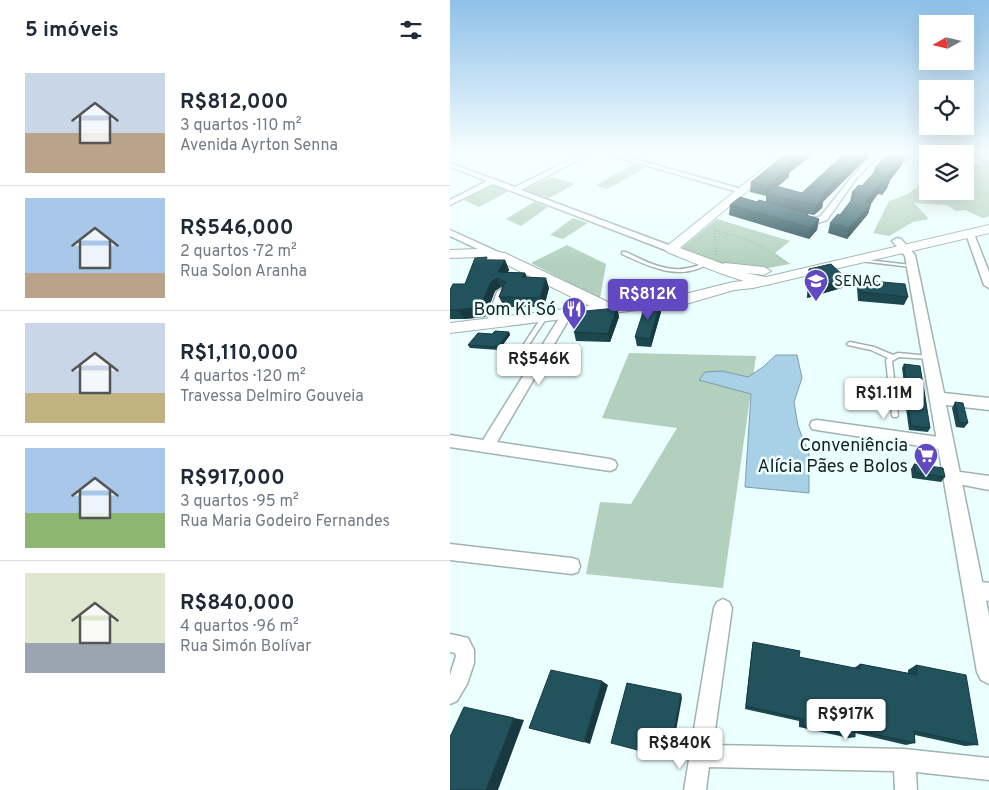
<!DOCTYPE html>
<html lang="pt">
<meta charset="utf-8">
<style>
:root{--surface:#fff;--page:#f6f6f7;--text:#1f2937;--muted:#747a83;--line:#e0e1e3;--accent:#6249c2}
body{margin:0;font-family:Overpass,sans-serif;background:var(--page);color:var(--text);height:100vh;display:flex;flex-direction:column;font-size:19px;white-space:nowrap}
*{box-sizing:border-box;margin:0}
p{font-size:16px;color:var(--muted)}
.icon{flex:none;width:28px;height:28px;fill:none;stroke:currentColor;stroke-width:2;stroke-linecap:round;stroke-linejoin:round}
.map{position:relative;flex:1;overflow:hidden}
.panel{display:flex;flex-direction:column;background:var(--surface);width:450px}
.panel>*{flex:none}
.needle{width:32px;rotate:262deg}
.fabs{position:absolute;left:469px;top:15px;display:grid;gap:10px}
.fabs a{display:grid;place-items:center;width:55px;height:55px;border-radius:0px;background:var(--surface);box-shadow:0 5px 20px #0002;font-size:25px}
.price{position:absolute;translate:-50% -42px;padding:0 11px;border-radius:5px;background:#fff;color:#222;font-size:16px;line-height:32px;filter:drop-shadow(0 1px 2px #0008)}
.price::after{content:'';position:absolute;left:50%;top:30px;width:15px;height:11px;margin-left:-8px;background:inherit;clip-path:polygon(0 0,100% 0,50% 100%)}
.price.on{background:var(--accent);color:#fff}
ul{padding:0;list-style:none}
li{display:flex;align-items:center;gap:15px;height:125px;padding:0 25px}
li+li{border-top:1px solid var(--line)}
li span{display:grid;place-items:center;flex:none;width:140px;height:100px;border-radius:0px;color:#555}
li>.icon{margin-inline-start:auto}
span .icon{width:60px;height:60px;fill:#fffc;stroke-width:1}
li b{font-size:21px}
h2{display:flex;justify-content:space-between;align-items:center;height:60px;padding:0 25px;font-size:21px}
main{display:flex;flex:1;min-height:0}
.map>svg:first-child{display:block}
</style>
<main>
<section class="panel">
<h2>5 imóveis<svg class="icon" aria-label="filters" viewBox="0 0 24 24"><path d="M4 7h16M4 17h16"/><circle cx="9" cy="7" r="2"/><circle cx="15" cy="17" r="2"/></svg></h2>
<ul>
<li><span style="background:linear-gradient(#c9d6e8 60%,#b9a48a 0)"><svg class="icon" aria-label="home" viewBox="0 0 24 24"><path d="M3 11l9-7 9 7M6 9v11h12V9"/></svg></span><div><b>R$812,000</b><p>3 quartos · 110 m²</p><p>Avenida Ayrton Senna</p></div></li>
<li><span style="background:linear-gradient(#a9c7e8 75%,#b9a48a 0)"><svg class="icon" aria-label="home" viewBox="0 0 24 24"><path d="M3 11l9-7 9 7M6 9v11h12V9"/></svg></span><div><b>R$546,000</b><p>2 quartos · 72 m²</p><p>Rua Solon Aranha</p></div></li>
<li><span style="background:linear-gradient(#c9d6e8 70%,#c2b280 0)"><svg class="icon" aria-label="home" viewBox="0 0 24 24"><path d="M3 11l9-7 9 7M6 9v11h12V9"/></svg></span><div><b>R$1,110,000</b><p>4 quartos · 120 m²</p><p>Travessa Delmiro Gouveia</p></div></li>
<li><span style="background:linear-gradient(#a9c7e8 65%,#8fb573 0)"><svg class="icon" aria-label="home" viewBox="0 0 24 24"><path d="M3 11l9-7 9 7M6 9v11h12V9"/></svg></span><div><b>R$917,000</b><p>3 quartos · 95 m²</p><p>Rua Maria Godeiro Fernandes</p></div></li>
<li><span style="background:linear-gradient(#dfe7d0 70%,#9aa5b1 0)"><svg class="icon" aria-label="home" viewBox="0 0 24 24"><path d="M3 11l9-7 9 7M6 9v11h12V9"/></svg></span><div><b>R$840,000</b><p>4 quartos · 96 m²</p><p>Rua Simón Bolívar</p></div></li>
</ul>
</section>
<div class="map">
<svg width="539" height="790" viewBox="0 0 539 790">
<rect width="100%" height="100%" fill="#ecffff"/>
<!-- green -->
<path fill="#b2d0bd" d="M530,159H539V216L533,218L515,210L506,211L497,205L464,203L479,219L463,222L439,236L423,233L439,201L458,194L477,180L478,191H515V163L533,165Z
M184,164L196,167L158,189L146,185Z
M101,177L125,184L99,198L74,190Z
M42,184L59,191L29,207L14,200Z
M84,202L98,207L71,226L56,219Z
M123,218L138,223L113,239L100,235Z
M267,219L340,241L325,253L340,264L313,269L273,264L233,251V247Z
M117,245L156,264L150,299L81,263Z
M179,353L306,356L273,588L136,574L150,502L181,504L227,428L152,418Z"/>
<!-- water -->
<path fill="#a8d1e8" stroke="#7d9cac" d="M326,355H347L352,378L344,402L348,426L359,454V493L295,487L301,394L249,380L255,372L272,371L298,377L313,367Z"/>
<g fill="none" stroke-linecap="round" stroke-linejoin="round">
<defs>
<path id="service" d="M172,252H176C195,261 216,273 238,268C245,267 251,264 257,262L259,263C231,282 200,267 172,254Z
M408,259L461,265L463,266L461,267L410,261H408Z
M95,314L98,316L74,352H70L69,351L70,350L93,315Z
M400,342L424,347L443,355L448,353L481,356L482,357L481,358L479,359L449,357L442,361L448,415L447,417H443L442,415L436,360L438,358L421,350L398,345L397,344L398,343Z"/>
<path id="minor" d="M129,155H137L71,190L224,247V251H218L43,184L0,205V200L37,181L0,167V163L65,187Z
M160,155H170L295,190L288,192Z
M422,155L451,158L456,155H463C453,166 440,160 427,157L405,180L377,220L368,223L351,221V217C358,216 364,220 371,216L401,178Z
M0,230L53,254L54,256L50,259L47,258L0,236Z
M517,232L524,234L539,272V288L534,285L516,234Z
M52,289L57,292L46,323L41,326L37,325L36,323L47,292Z
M118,309L123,312L47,442L160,459L165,461L167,465L165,469L160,471L0,447V435L33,440L113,312Z
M367,420L496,438L501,440L503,444L501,448L496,450L367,430L362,429L360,425L362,421Z
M503,471L539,476V490L498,482L496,477L498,472Z
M0,544L122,558L128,560L130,566L128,572L122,574L0,560Z
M524,581L539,583V601L518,596L515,590L518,584Z
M273,599L279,602L282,608L263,745L454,749L539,758V780L466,772L467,790H445L444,771L259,767L256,790H234L264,608L267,602Z
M0,634L18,638L24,650V663L17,684L7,701L0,704V675L6,656L5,653L0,652Z"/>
<path id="tertiary" d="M447,238L451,239L465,255L494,393L539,398V410L496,405L539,615V684L531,680L527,672L455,256L442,241Z"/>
<path id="secondary" d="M330,155H340L230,248L300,274L321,278L323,281L321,284C301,289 238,260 217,252L215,249L217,246Z"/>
<path id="primary" d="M539,225V233L303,288L284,290L236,304L0,333V323L140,306L47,260L28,257L0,258V250L28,249L55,253L160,303L235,294L283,282L303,280Z
M275,263L314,267L321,271L314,275L270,270L268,267Z"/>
</defs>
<!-- service casing -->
<use href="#service" stroke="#a0b2b2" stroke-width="3"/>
<!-- minor casing -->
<use href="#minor" stroke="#a0b2b2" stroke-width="3"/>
<!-- tertiary casing -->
<use href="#tertiary" stroke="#a0b2b2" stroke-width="3"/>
<!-- secondary casing -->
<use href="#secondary" stroke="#a0b2b2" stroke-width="2"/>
<!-- primary casing -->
<use href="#primary" stroke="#a0b2b2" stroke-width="2"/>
<!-- path -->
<path stroke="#788585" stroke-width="1" stroke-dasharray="0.5 2.5" stroke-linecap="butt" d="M264,225L265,230L301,241L340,264
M265,230L266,255
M267,231L277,239"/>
<!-- service -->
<use href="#service" fill="#fff" fill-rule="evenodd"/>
<!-- minor -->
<use href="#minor" fill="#fff" fill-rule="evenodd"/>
<!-- tertiary -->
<use href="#tertiary" fill="#fff" fill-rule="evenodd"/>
<!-- secondary -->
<use href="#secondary" fill="#fff" fill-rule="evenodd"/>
<!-- primary -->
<use href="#primary" fill="#fff" fill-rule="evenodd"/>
</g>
<!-- wall -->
<path fill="#1d474f" d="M452,165L440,180L437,188L432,195L428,194L421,204L418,214L397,239L378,233L380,223L390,215L400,202L402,192L412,186L423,174L425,168Z
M339,173V177L327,187L373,202L372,208L364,215L358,214V216L369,219L367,230L359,239L279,215L280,205L316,202V196L300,192L301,182Z
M39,260H55L59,270L58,272L75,273L77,278L99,288L94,307H54L49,297L52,288L51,287L45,291L35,317L14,319H0V290L15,284Z
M359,269L395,287L357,298L358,277Z
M409,280L458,297L454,305L408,301L407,288Z
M167,308L169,317L160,342L126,341L124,332Z
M211,312L201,347L187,346L185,337Z
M59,332L60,335L49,350L20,348L18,345L42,334Z
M454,364L480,428L478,432L459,430L455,401L456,399L452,368Z
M505,402L518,423L514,428L506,427L502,408Z
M464,464L495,477L491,482L462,478L461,469Z
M303,642L349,657L404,668L410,664L458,673V670L466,665L528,745L515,746L465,735V743L456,745L405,733V737L399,738L349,727V721L295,709L302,648Z"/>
<!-- shaded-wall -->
<path fill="#183940" d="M351,155H362L339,173V177L318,194H316V196L317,186L337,166Z
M412,155H420L373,202L372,208L364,215L366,205L371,196Z
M455,156L452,165L440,180L437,188L432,195L436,177Z
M431,184L428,194L413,213L415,202Z
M421,204L418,214L397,239L399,228Z
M369,219L367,230L359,239L361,228Z
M55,260L59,270L52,281L48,272Z
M75,273L79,282L72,277Z
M47,278L51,287L45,291L35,317L14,319L8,310L41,282Z
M96,278L99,288L94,307L90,298Z
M397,279L395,287L357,298L359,289Z
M210,303L211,312L201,347L200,339Z
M167,308L169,317L160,342L158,334Z
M59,332L60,335L49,350L48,347Z
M152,681L158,685L140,744L134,742Z
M231,694L232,698L221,758H218Z
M64,718L74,720L48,790H36Z"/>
<!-- building -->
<path fill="#22525c" stroke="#183940" d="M335,155H351L337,166L340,167L317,186L301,182Z
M393,155H412L371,196L374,197L366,205L316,194L326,186L352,193Z
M437,155L455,156L436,177L440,178L434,185L431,184L415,202L421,204L399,228L380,223L388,214L390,215L407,193L402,192L409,185L412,186L428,168H425Z
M290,197L307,202L309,200L358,213L356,215L369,219L361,228L280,205Z
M37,257L36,260H55L48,272L75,273L72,277L96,278L90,298L49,297L55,282L47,278L41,282L30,307L8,310H0V290L3,284H15L25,258Z
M381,264L397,279L359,289V269Z
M409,280L455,284L458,297L410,292Z
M196,303H210L200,339L185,337Z
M167,308L158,334L124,332L135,311Z
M45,331L59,332L48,347L18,345L28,333L42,334Z
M454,364L470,366L480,428L461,426L457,397L459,398Z
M505,402L513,403L518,423L509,422Z
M464,464L493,468L495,477L466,473Z
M303,642L350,651L349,657L410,669V664L467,675L466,665L516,675L528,745L464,731L465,743L405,730V737L353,725V719L296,706Z
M101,670L152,681L134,742L79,728Z
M177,683L231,694L218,758L161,743Z
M14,707L64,718L36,790H0V737Z"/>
<!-- sky -->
<linearGradient id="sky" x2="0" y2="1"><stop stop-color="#8ec0e8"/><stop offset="0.58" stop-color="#f6ffff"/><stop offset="1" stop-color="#f6ffff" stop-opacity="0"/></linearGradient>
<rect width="539" height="265" fill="url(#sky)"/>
<!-- icons -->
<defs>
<symbol id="university-pin" viewBox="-11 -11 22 30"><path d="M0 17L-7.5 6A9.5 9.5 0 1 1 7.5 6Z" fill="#6249c2" stroke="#ecffff"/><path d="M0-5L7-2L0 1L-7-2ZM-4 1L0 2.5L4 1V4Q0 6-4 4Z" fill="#fff"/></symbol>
<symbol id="restaurant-pin" viewBox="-11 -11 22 30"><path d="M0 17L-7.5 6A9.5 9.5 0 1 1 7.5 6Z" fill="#6249c2" stroke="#ecffff"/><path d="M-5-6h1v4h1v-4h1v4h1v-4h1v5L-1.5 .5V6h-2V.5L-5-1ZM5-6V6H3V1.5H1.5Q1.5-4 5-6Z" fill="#fff"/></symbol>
<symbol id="supermarket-pin" viewBox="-11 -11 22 30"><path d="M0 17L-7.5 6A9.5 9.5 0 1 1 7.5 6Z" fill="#6249c2" stroke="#ecffff"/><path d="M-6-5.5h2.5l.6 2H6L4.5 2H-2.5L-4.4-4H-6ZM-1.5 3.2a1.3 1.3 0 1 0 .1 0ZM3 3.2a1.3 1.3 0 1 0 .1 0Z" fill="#fff"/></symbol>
</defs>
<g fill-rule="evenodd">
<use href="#university-pin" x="352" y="267" width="28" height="38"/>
<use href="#restaurant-pin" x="110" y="295" width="28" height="38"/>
<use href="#supermarket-pin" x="462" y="441" width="28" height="38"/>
</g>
<g text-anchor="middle" stroke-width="5" stroke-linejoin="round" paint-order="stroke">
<!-- far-poi labels -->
<g font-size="15" fill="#181f1f" stroke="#ecffff" text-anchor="start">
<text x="384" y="286">SENAC</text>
</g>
<!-- poi labels -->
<g font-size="18" fill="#181f1f" stroke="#ecffff" text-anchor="end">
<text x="106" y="315">Bom Ki Só</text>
<text x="458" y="451">Conveniência<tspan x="458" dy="21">Alícia Pães e Bolos</tspan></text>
</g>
</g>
</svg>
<div class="fabs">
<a><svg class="needle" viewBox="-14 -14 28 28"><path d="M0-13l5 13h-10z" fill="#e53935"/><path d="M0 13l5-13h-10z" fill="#747a83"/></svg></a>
<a><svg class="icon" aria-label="locate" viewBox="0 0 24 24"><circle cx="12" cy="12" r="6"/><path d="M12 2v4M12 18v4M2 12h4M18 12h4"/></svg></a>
<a><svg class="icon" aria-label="layers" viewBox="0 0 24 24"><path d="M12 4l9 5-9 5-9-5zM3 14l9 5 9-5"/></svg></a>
</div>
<b class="price on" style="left:198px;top:321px">R$812K</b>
<b class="price" style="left:89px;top:386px">R$546K</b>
<b class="price" style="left:434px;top:420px">R$1.11M</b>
<b class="price" style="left:396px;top:741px">R$917K</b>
<b class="price" style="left:230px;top:770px">R$840K</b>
</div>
</main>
